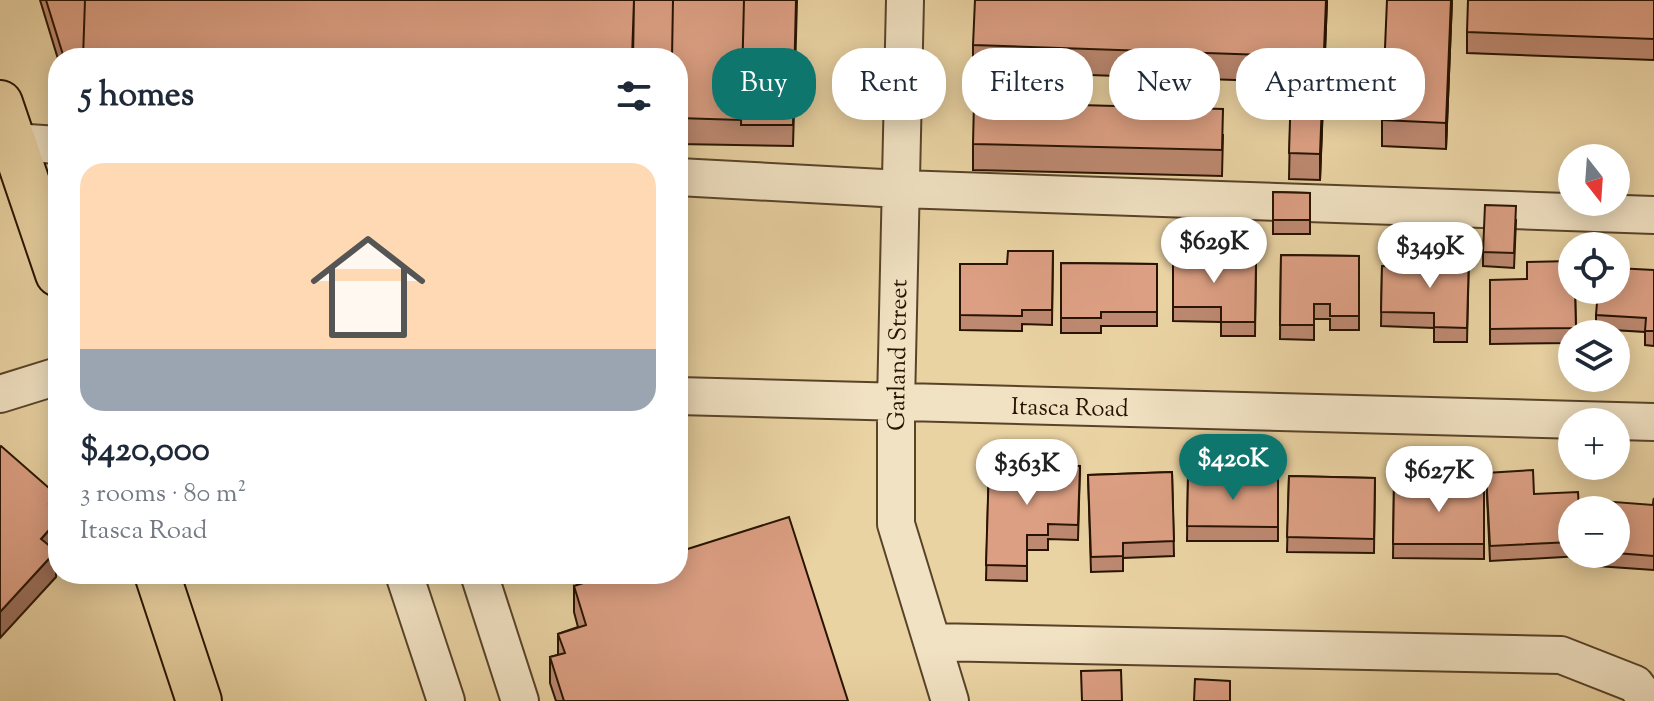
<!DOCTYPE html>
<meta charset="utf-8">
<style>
:root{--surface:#fff;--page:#f2f2f3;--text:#1f2937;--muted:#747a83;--line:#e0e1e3;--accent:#0f766e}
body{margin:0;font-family:"Sorts Mill Goudy",serif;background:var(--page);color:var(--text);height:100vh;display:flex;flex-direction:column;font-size:30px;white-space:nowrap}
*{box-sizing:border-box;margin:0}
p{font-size:26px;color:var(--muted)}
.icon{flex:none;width:44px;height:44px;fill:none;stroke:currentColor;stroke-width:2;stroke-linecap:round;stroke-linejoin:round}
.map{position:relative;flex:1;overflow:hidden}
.side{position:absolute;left:48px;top:48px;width:640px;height:536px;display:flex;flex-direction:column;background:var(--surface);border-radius:32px;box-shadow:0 4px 20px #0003}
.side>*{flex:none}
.top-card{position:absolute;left:712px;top:48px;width:760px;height:72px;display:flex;gap:16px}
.needle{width:52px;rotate:163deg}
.buttons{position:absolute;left:1558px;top:144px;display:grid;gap:16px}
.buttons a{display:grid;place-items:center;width:72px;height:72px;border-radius:50%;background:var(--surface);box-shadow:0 4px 20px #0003;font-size:40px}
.price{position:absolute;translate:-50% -68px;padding:0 18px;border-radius:28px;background:#fff;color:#222;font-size:26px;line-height:52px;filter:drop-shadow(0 2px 4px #0008)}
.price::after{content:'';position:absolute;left:50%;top:48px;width:24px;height:18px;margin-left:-12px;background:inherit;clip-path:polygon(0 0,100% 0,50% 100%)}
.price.selected{background:var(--accent);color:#fff}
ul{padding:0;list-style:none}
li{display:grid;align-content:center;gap:16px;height:424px;padding:0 32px}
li+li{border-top:2px solid var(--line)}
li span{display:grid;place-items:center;height:248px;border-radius:24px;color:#555}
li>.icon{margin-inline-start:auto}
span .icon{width:144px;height:144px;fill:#fffc;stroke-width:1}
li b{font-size:34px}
h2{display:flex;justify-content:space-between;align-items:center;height:96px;padding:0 32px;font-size:34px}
.chip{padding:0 28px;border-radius:32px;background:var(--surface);box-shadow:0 4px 20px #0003;font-size:28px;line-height:72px}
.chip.selected{background:var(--accent);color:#fff}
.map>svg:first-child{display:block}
</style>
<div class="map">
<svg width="1654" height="701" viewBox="0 0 1654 701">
<rect width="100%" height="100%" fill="#ead3a3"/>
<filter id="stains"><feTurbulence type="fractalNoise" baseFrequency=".0025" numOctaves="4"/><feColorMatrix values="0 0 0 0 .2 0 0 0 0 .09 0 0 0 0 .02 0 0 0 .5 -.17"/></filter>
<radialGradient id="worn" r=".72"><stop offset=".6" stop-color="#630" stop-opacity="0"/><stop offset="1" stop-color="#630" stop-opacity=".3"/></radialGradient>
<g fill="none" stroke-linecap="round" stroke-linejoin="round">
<defs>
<path id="minor" d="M905,0L896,403V524L950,701
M13,142L58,145
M678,177L901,189L1654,215
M0,394L58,376
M678,396L1654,422
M404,574L446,701
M479,574L520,701
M932,642L1561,655L1635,684L1648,701"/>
<path id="major" d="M0,103L58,274
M157,574L199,701"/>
</defs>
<!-- minor casing -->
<use href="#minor" stroke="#584329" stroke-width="40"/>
<!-- major casing -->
<use href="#major" stroke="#271300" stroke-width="48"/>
<!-- minor -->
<use href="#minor" stroke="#f1e2c3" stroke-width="36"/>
<!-- major -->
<use href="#major" stroke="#ead3a3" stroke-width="44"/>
</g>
<!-- wall -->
<path fill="#bd8971" stroke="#271300" stroke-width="2" d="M40,0H797L793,146L678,144V58H58V59Z
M1327,0L1320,180L1289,179L1291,82L973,71V45Z
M1452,0L1446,149L1382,146V120Z
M1654,0V60L1467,53V32Z
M1223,135L1222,176L973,170V144Z
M1273,192L1310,193V234H1273Z
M1516,221L1514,268L1483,266V252Z
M1173,245L1202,263H1256L1255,336H1221V322L1173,321Z
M1053,251L1052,325L1022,324V331L960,330V264H1007Z
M1469,254L1467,342H1434V328L1381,326L1382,266L1432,267Z
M1281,255L1359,256V330H1330V319H1314V340L1280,339Z
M1061,263L1157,264V326H1101V333H1061Z
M1654,270V346L1645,345V332L1596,329V315Z
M1490,280L1575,290L1576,334H1572V343L1490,344Z
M989,464L1080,466L1078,540L1048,539V550H1027V581L986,580Z
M1172,472L1174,556L1123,558V571L1091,572L1088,475Z
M1486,473L1572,510V554H1581V556L1490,561Z
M1289,476L1375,478L1374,553L1287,552Z
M1188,477H1278V541H1187Z
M1394,483H1484V559L1393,558Z
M1654,498V570L1597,566V554H1616V510L1653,505Z
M574,586L848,701H556L550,683V657L558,655V634L578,627L574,612Z"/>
<!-- shaded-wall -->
<path fill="#9a6f5c" stroke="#271300" stroke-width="2" d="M1326,0H1327L1320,180V154Z
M1451,0H1452L1446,149V123Z
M57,495V521L49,504Z
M58,520V546L41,564V539Z
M56,551V577L0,638V612Z"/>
<!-- building -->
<path fill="#dc9f83" stroke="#271300" stroke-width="2" d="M46,0H85L83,58H64Z
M85,0H634L632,58H83Z
M634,0H673L672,58H633Z
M673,0H744L741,120L678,118V58H672Z
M744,0H796L793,125H741Z
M975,0H1326L1320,154L1289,153L1292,56L973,45Z
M1387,0H1451L1446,123L1382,120Z
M1468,0H1654V39L1467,32Z
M974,102L1223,109L1222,150L973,144Z
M1273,192L1310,193V220H1273Z
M1485,205L1516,206L1514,253L1483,252Z
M1173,245H1202V263H1256L1255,322H1221V307H1173Z
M1008,251H1053L1052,310H1022V316L960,315V264H1007Z
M1432,253L1469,254L1467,328L1434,327V313L1381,312L1382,266L1432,267Z
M1281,255L1359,256V316H1330V304H1314V325H1280Z
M1572,261V290H1575L1576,328L1490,329V280L1527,279V262Z
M1061,263L1157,264V312H1101V318H1061Z
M1616,268L1654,270V331H1645L1646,318L1596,315L1598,290H1616Z
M1,446L57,495L49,504L58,512V520L41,539L56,551L0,612V447Z
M989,464L1080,466L1078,525L1048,524V535H1027V566L986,565Z
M1533,470L1534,494L1578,492L1579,510H1572V542L1490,546L1486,473Z
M1172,472L1174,541L1123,543V556L1091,557L1088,475Z
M1289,476L1375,478L1374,539L1287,537Z
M1188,477H1278V527L1187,526Z
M1394,483H1484V544H1393Z
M1654,498V556L1616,553V510H1601V501L1653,505Z
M789,517L848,701H564L550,657L565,653L558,634L586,625L574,586L611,574H678V552Z
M1121,670L1122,701H1082L1081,671Z
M1195,679L1230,681V701H1194Z"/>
<g text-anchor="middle" stroke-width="6" stroke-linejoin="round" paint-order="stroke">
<!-- street labels -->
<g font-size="24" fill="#271300" stroke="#f1e2c3">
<text transform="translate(897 355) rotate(-89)" y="8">Garland Street</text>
<text transform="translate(1070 407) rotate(1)" y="8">Itasca Road</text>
</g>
</g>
<rect width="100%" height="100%" filter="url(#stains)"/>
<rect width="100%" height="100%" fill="url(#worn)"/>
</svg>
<div class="buttons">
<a><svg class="needle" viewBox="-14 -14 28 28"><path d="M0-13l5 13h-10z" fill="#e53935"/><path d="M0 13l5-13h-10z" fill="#747a83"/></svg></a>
<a><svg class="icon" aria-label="locate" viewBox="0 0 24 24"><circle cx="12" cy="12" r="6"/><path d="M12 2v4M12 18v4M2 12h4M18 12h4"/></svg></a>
<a><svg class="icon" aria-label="layers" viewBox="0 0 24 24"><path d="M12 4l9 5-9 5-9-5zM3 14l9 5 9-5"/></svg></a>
<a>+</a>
<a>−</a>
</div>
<b class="price" style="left:1214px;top:285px">$629K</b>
<b class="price" style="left:1430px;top:290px">$349K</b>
<b class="price selected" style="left:1233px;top:502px">$420K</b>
<b class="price" style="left:1027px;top:507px">$363K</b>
<b class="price" style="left:1439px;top:514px">$627K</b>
<div class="top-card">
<a class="chip selected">Buy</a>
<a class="chip">Rent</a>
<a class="chip">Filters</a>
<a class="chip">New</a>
<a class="chip">Apartment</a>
</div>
<section class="side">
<h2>5 homes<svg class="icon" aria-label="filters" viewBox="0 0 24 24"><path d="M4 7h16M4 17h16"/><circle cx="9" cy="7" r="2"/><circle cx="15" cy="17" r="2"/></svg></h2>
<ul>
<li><span style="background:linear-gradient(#ffd9b3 75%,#9aa5b1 0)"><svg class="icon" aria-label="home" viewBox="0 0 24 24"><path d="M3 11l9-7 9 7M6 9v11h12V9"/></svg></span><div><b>$420,000</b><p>3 rooms · 80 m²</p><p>Itasca Road</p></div></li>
</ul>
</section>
</div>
